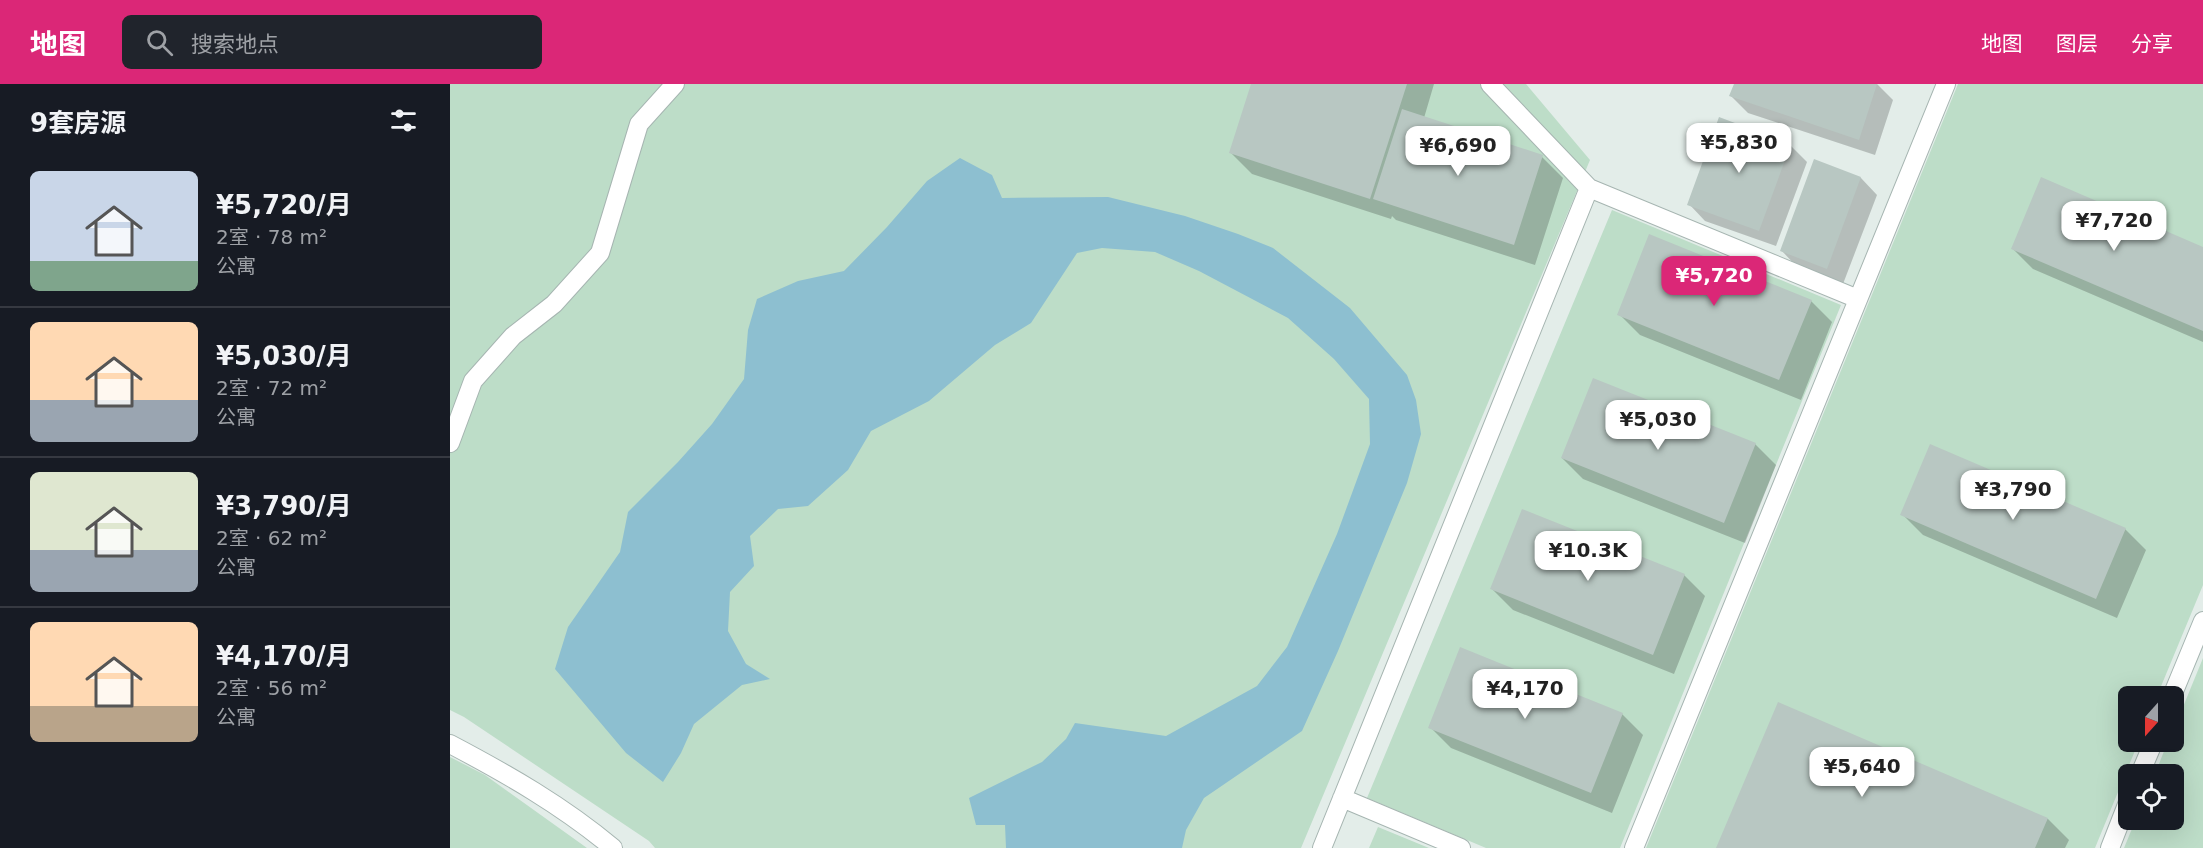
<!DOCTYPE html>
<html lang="zh">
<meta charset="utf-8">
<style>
:root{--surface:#171b24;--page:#20242c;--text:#f1f3f6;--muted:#9ea1a6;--line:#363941;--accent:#db2777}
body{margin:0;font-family:"DejaVu Sans","Noto Sans SC",sans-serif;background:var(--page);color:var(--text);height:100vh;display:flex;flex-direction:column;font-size:22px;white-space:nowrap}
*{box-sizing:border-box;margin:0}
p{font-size:20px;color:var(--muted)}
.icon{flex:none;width:33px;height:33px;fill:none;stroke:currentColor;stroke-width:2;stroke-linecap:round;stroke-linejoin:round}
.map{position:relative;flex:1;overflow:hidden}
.panel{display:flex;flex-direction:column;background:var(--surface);width:450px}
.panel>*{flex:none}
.needle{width:39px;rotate:201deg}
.controls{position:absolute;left:1668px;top:602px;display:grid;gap:12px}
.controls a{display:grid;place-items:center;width:66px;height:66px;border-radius:9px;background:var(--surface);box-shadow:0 6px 24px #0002;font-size:30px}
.price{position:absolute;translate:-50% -51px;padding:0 14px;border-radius:12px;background:#fff;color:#222;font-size:20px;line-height:39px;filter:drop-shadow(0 2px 3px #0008)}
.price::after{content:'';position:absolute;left:50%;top:36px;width:18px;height:14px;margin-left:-9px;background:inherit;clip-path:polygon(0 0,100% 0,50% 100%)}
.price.current{background:var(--accent);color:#fff}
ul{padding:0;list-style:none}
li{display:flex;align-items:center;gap:18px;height:150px;padding:0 30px}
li+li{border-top:2px solid var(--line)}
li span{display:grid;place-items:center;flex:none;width:168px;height:120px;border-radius:9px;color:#555}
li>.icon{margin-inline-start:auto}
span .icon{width:72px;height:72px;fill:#fffc;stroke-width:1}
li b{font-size:26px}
h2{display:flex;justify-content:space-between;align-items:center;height:72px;padding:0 30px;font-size:26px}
header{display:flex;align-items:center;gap:36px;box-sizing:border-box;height:84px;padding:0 30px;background:var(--accent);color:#fff}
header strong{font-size:28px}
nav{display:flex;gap:33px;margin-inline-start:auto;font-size:21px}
.search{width:420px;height:54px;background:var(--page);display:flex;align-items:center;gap:15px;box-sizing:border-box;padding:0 21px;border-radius:9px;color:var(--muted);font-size:22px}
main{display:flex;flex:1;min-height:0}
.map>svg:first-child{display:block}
</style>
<header>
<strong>地图</strong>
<div class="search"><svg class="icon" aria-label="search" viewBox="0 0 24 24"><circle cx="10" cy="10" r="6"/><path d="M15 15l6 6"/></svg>搜索地点</div>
<nav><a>地图</a><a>图层</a><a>分享</a></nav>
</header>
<main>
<section class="panel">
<h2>9套房源<svg class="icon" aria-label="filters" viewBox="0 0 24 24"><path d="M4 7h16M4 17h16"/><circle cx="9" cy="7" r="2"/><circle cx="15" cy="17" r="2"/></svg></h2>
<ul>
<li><span style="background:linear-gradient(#c9d6e8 75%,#7fa58c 0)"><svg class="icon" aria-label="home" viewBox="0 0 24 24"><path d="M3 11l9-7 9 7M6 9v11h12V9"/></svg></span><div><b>¥5,720/月</b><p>2室 · 78 m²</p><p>公寓</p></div></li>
<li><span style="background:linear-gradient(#ffd9b3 65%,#9aa5b1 0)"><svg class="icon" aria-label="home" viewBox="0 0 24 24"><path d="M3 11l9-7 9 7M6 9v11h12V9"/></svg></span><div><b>¥5,030/月</b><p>2室 · 72 m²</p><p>公寓</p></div></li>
<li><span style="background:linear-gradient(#dfe7d0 65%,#9aa5b1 0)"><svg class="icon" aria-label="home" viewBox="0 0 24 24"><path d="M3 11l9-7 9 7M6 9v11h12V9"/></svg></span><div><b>¥3,790/月</b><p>2室 · 62 m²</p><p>公寓</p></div></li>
<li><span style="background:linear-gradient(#ffd9b3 70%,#b9a48a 0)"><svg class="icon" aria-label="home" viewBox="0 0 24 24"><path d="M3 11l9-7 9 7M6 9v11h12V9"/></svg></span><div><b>¥4,170/月</b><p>2室 · 56 m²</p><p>公寓</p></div></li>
</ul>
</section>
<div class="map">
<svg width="1753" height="764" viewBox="0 0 1753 764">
<rect width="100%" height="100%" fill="#e3ede9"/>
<!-- green -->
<path fill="#bdddc8" d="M0,0H1076L1140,76L851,764H205L199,757L14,633L0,626Z
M1508,0H1753V501L1707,612H1678V657H1689L1645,764H1196Z
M1162,126L1391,221L1170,764H1036L917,714Z
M1753,574V764H1674L1686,735H1724V690H1705L1718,657H1724V645Z
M0,673L35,691L137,764H0Z
M928,743L979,764H919Z"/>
<!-- water -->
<path fill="#8dbfd0" d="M510,74L542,91L552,114L658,113L735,132L788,150L823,164L900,224L957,291L966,316L971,350L957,399L888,567L852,647L754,714L736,746L732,764H556L555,741H526L519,714L592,678L616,655L625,639L716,652L807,602L837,563L887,450L920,360L919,315L884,275L838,234L749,187L705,168L652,164L627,169L581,239L545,261L479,317L421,347L398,386L358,422L328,425L300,452L304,482L280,508L278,547L296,580L320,595L292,601L244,640L231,669L213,698L176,669L105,585L118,543L170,468L178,428L228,378L262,340L294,295L298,246L307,215L348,197L394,187L437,143L477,97Z"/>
<!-- shadow -->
<path fill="#0003" d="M803,0H984L974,34L1092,73L1113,94L1085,181L946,136L942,132L941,135L802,90L781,69Z
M1285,0H1427L1443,16L1425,71L1298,29L1281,12Z
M1340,61L1357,78L1326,162L1255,137L1239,120Z
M1365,77L1411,94L1427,111L1393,200L1348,184L1332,167Z
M1562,164H1753V258L1583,185Z
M1361,217L1382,238L1351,316L1190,251L1169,230Z
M1305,360L1326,381L1295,459L1133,395L1112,374Z
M1452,430L1675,445L1696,466L1667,534L1473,451Z
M1234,491L1255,512L1224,590L1063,526L1042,505Z
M1329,620L1598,735L1619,756L1615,764H1268Z
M1172,630L1193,651L1162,729L1001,664L980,643Z"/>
<!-- building -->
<path fill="#b8c7c2" d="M801,0H957L920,115L779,69Z
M1284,0H1427L1409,56L1279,12Z
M952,25L1093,71L1064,161L923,115Z
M1269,33L1341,60L1309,147L1237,121Z
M1364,75L1411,93L1377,185L1330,167Z
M1591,93L1753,163V247L1561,165Z
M1199,150L1362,216L1329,296L1167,231Z
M1143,294L1306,359L1274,439L1111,374Z
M1480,360L1676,444L1646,515L1450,431Z
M1072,425L1235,490L1203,571L1040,505Z
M1010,563L1173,629L1141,709L978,644Z
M1328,618L1598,734L1585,764H1266Z"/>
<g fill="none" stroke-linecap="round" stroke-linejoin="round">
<defs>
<path id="minor" d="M1040,0L1139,104L1408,215
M0,359L23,297L63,252L104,220L150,169L189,40L225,0
M1722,612L1753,537
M0,660C57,690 113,722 163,764
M1690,690L1704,657
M892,714L1011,764
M872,764L1139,104
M1184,764L1496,0
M1660,764L1678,718"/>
</defs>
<!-- minor casing -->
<use href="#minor" stroke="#a6b5b1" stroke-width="20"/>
<!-- minor -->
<use href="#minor" stroke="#fff" stroke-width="18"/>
</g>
</svg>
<div class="controls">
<a><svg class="needle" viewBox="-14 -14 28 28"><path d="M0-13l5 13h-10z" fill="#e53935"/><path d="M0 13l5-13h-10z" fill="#9ea1a6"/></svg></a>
<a><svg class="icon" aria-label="locate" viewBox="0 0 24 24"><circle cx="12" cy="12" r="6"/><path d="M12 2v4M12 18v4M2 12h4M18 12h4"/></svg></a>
</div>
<b class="price" style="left:1289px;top:90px">¥5,830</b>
<b class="price" style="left:1008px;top:93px">¥6,690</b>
<b class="price" style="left:1664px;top:168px">¥7,720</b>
<b class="price current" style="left:1264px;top:223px">¥5,720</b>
<b class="price" style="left:1208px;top:367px">¥5,030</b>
<b class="price" style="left:1563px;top:437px">¥3,790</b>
<b class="price" style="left:1138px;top:498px">¥10.3K</b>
<b class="price" style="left:1075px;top:636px">¥4,170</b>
<b class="price" style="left:1412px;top:714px">¥5,640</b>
</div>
</main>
